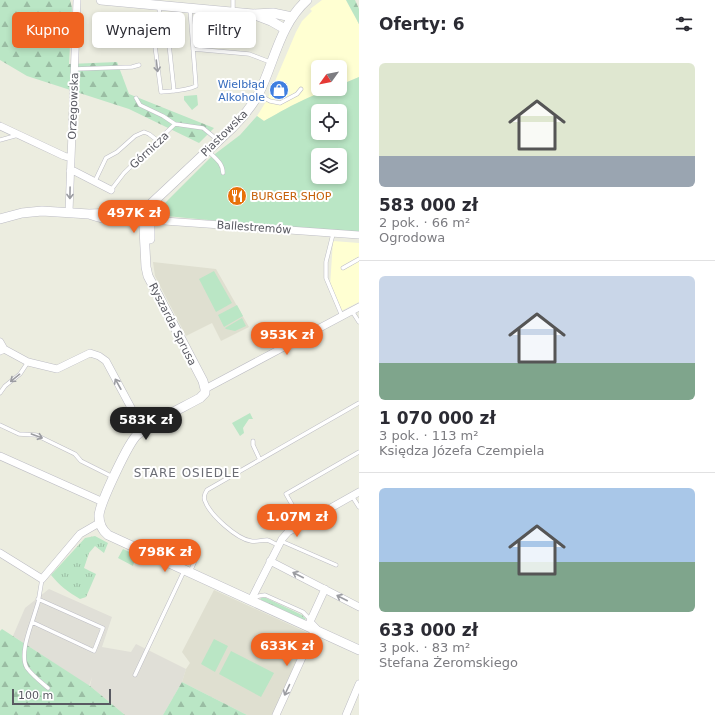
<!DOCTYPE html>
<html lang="pl">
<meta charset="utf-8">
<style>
:root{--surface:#fff;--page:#f7f7f7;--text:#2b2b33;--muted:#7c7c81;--line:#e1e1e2;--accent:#f06422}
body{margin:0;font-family:"DejaVu Sans",sans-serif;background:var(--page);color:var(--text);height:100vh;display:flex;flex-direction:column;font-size:15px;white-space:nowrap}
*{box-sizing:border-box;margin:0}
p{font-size:13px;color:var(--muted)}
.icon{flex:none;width:22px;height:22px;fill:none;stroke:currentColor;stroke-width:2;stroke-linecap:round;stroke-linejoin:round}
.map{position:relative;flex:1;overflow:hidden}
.details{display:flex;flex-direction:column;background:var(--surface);width:356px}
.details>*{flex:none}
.guide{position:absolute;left:12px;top:12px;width:287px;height:36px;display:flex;gap:8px}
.needle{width:26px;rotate:237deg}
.fabs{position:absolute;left:311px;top:60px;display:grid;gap:8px}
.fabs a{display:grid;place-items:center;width:36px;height:36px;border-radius:6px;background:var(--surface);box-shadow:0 2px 6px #0003;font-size:20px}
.scale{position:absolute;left:12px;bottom:10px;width:99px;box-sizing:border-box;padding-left:4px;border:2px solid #595a62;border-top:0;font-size:11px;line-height:14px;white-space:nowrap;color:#595a62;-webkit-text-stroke:3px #fff;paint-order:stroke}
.price{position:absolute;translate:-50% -34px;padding:0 9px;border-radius:14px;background:var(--accent);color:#fff;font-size:13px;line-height:26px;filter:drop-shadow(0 1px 2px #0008)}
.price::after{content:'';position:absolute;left:50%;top:24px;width:12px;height:9px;margin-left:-6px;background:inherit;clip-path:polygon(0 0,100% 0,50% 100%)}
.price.on{background:#222;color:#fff}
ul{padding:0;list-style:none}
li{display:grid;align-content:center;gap:8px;height:212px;padding:0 20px}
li+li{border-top:1px solid var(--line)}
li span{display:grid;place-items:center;height:124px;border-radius:6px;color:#555}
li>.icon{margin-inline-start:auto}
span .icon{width:72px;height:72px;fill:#fffc;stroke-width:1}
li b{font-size:17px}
h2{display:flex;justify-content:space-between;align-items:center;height:48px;padding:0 20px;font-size:17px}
.pill{padding:0 14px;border-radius:6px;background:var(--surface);box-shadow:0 2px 6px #0003;font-size:14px;line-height:36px}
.pill.on{background:var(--accent);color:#fff}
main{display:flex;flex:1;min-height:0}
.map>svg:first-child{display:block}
</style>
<main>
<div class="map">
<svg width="359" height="715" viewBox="0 0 359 715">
<defs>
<pattern id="grass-tufts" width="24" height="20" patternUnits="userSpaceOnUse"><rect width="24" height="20" fill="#bae6c5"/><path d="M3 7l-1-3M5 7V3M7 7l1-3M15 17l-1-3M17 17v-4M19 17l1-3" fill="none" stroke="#9abda3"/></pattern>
<pattern id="forest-firs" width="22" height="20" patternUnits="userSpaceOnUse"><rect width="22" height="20" fill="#bae6c5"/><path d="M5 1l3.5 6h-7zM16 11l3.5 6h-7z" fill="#9abda3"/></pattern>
</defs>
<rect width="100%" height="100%" fill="#ecede0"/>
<!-- commercial -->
<path fill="#ffffd2" d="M322,0H346L359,24V77L340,85V67H318V89H331L293,105L264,121L257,116L267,100L296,32L302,21L312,11L310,9Z
M333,241L359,243V302L341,311L330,286Z"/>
<!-- industrial -->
<path fill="#e0dfd7" d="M49,589L112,617L102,647L131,652L136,644L186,669L182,682L163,715H125L90,686L92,677L89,686L13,636L25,608Z"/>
<!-- education -->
<path fill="#dfdfd0" d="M153,262L216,269L249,327L221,341L212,323L186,336L155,276Z
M214,590L308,633L273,715H247L182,682L186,669L190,663L182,652Z"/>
<!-- grass -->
<path fill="url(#grass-tufts)" d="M95,536L108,543L104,553L95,546L89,553L84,568L96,574L86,597L80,599C68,592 59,585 51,575L85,538Z
M123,549L136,555L133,566L118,558Z
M260,597L266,598L302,615L306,619L304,620L261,600Z"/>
<!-- forest -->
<path fill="url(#forest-firs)" d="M0,0H70L72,8L69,64L117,62L129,94L214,128L199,143L129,109L27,76L0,60Z
M346,0H355L359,9V24Z
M2,629L90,686L125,715H0V631Z
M182,682L247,715H163Z"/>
<!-- park -->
<path fill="#bae6c5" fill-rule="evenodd" d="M359,77V234L166,216L164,204L211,157L240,135L257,116L264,121C284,110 318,89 340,89V85ZM318,111H340V133H318ZM318,155H340V177H318Z
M197,95L198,105L192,110L184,100V96Z
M214,271L232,303L216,312L199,279Z
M237,305L243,316L224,327L218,315Z
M242,318L246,326L235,331L226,329L225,328Z
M250,413L253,419H249L243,428L244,433L240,436L232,423Z
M214,639L228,646L215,672L201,664Z
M231,651L274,673L261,697L219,674Z"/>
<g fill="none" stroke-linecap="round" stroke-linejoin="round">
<defs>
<path id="service" d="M233,0V11
M159,6L161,33
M193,49L249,54L270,62
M75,69L132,67L139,65
M174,91L169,44L155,46L161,92C172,91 186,91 196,86L190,9
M259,95L270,101L280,103L297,94L301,89
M136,98L140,105L163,116L175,124
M0,140L18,135
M208,151C215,158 223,163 223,173
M95,181L106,158L117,152L135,136L144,132L149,134L158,141
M111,190L124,173L175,124L203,128L214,137
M333,234L326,262V278L342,316
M343,268L359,259
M352,311L359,322
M0,393L5,386L20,374L28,362
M0,425L19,434L36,435L75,454L81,461L113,477
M253,441V445L260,460
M352,496L359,507
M303,524L286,494L359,452
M281,541L336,565
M278,545C275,544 271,541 267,540C262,540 256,542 251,541C237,539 210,515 205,501C203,497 205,493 207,490L359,403
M190,572L197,556
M38,599L103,628L94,651L32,622L38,603L42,579
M253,599L259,596L265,595L303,612L319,629
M32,622C28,634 20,657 27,668C33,676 41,682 48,688
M135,675L184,571"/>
<path id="minor" d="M0,126L64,156L71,158
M70,171H74L111,190
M69,212L77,0
M150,220L359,235
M0,342L4,349
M0,351L4,349L28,362L57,369L90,353L99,356L106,361L143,430
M205,389L359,307
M0,456L103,502
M0,553L42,579L80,534L99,523
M270,561L359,607
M251,600L282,539L288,532L359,492
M308,626L325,589
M276,715L315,629
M346,715L359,684"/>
<path id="tertiary" d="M101,0L253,14L273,13L292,17
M258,16L271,21L285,29
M143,210L146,267L148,276L203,381L205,389V393L200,398C182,408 153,421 138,434C129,441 99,505 99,516C99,524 102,530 108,535L359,650
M143,210L150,220V239
M89,214C106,220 120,222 138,216L233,127C243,117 251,107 258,95C274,64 279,25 307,0
M0,219L22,213L42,211L89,214L118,213L143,210"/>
</defs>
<!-- service casing -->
<use href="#service" stroke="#bdbdc4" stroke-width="4.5"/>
<!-- minor casing -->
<use href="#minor" stroke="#bdbdc4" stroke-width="8"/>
<!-- tertiary casing -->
<use href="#tertiary" stroke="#bdbdc4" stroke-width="10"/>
<!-- service -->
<use href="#service" stroke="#fff" stroke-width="3.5"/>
<!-- minor -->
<use href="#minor" stroke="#fff" stroke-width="7"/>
<!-- tertiary -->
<use href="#tertiary" stroke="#fff" stroke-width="9"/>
</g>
<!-- one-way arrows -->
<defs><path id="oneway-shaft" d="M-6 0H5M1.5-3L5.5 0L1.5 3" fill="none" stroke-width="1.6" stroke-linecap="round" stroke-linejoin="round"/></defs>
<g stroke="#9b9ca1">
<use href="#oneway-shaft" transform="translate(157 66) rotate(83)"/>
<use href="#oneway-shaft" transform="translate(70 193) rotate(91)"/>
<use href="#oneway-shaft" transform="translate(15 378) rotate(141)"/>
<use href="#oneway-shaft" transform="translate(118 384) rotate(-119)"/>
<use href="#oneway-shaft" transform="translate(37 436) rotate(20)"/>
<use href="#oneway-shaft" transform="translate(298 575) rotate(-153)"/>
<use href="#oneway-shaft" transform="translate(342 598) rotate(-153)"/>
<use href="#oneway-shaft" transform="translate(287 690) rotate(115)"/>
</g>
<!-- icons -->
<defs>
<symbol id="shop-disc" viewBox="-11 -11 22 22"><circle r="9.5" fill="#3f7fe0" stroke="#fff"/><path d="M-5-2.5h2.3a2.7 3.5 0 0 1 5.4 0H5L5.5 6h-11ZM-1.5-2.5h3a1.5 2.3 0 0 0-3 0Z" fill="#fff"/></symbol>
<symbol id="restaurant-disc" viewBox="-11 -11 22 22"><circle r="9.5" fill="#e8710a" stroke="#fff"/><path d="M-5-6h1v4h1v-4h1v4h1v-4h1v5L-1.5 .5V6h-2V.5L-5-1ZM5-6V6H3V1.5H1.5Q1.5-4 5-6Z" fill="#fff"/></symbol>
</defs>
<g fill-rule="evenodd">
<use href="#shop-disc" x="268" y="79" width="22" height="22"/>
<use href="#restaurant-disc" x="226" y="185" width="22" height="22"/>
</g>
<g text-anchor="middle" stroke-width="4" stroke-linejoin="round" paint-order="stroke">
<!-- shop labels -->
<g font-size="11" fill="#366cbe" stroke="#fff" text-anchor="end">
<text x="265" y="88">Wielbłąd<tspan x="265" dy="13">Alkohole</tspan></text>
</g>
<!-- street labels -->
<g font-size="11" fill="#595a62" stroke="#fff">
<text transform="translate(73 106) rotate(-88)" y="4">Orzegowska</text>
<text transform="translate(224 133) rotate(-45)" y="4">Piastowska</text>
<text transform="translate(149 150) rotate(-43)" y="4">Górnicza</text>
<text transform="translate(254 227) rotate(4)" y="4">Ballestremów</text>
<text transform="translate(173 324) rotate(63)" y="4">Ryszarda Sprusa</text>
</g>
<!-- food labels -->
<g font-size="11" fill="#c56008" stroke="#fff" text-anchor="start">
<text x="251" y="200">BURGER SHOP</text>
</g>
<!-- neighbourhood labels -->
<g font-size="12" letter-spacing="1" fill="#6a6c74" stroke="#fff">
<text x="187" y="477">STARE OSIEDLE</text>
</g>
</g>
</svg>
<div class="fabs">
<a><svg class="needle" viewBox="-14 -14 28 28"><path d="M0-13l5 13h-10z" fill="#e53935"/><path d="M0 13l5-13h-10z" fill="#7c7c81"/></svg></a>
<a><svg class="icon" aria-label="locate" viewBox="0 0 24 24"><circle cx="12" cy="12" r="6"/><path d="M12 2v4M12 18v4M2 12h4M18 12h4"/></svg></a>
<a><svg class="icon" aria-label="layers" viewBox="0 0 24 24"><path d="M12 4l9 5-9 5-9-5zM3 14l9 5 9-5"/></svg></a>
</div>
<div class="scale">100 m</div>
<b class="price" style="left:134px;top:234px">497K zł</b>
<b class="price" style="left:287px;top:356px">953K zł</b>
<b class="price on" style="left:146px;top:441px">583K zł</b>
<b class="price" style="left:297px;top:538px">1.07M zł</b>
<b class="price" style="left:165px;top:573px">798K zł</b>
<b class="price" style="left:287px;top:667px">633K zł</b>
<div class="guide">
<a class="pill on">Kupno</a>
<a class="pill">Wynajem</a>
<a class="pill">Filtry</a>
</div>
</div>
<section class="details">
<h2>Oferty: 6<svg class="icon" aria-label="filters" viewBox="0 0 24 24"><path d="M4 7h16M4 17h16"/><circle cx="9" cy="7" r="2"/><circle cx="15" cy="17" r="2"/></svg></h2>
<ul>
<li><span style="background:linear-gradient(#dfe7d0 75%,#9aa5b1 0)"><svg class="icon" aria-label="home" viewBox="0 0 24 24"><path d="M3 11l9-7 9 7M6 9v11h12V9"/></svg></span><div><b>583 000 zł</b><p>2 pok. · 66 m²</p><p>Ogrodowa</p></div></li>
<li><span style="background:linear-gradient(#c9d6e8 70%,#7fa58c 0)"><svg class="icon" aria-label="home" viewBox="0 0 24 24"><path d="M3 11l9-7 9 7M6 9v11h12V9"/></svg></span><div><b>1 070 000 zł</b><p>3 pok. · 113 m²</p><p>Księdza Józefa Czempiela</p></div></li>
<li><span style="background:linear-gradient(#a9c7e8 60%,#7fa58c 0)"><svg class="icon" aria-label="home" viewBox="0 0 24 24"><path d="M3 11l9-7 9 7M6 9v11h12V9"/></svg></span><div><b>633 000 zł</b><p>3 pok. · 83 m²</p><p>Stefana Żeromskiego</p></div></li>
</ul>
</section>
</main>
